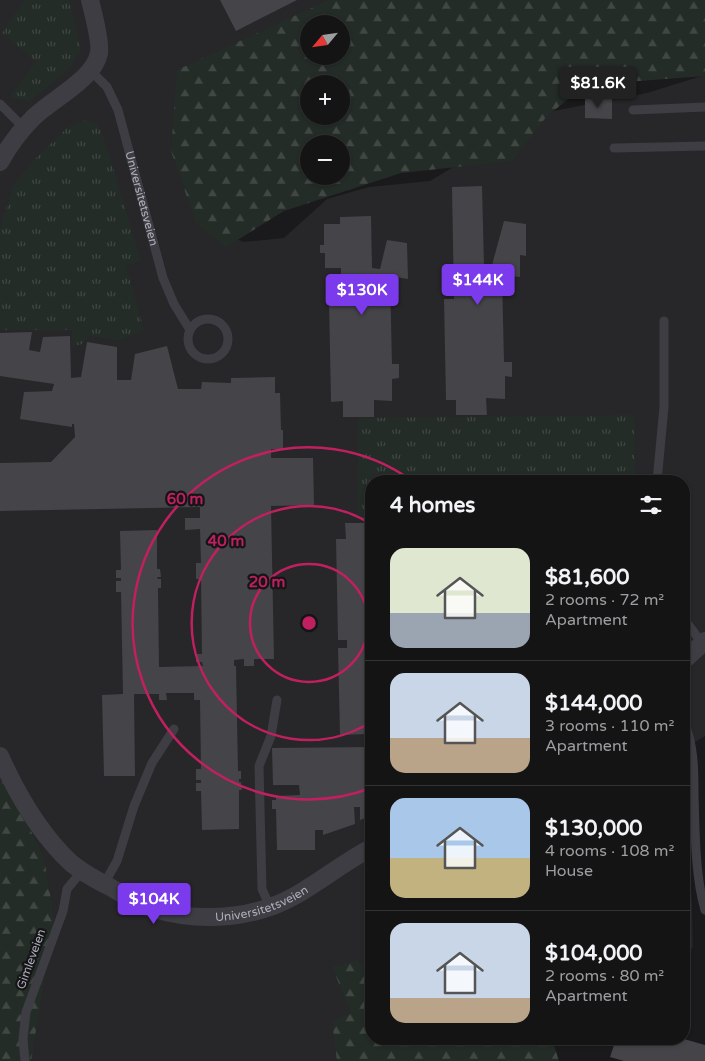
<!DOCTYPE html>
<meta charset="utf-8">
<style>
:root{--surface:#141415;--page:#212122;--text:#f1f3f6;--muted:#9d9ea0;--line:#333334;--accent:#7c3aed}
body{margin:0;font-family:"Varela Round",sans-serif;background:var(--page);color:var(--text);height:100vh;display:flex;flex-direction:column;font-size:19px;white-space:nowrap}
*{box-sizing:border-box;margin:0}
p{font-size:16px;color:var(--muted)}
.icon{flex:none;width:28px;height:28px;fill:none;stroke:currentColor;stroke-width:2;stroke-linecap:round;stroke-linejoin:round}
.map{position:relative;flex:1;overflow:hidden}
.panel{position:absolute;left:365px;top:475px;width:325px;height:570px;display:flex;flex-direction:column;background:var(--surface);border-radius:20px;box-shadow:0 1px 4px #0004,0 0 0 1px var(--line)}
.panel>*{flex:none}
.needle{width:32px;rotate:241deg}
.tools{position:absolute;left:300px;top:15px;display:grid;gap:10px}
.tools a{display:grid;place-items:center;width:50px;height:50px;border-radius:50%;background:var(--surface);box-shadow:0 1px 4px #0004,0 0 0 1px var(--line);font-size:25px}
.price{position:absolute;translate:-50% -42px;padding:0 11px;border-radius:5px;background:var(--accent);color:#fff;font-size:16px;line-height:32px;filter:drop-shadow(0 1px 2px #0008)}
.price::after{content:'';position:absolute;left:50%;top:30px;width:15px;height:11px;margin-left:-8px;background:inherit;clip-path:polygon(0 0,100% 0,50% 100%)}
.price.on{background:#222;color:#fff}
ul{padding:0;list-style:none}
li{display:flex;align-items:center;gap:15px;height:125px;padding:0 25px}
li+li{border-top:1px solid var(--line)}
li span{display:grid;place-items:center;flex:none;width:140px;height:100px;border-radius:15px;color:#555}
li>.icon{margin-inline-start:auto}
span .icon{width:60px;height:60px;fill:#fffc;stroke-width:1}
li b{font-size:21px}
h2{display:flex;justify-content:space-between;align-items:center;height:60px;padding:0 25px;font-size:21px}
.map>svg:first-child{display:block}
</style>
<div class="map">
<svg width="705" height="1061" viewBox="0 0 705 1061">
<defs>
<pattern id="grass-tufts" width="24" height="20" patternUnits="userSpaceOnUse" patternTransform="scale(1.25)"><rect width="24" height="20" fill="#242c27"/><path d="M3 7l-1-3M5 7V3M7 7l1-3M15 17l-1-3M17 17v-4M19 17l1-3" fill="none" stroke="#414844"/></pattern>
<pattern id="forest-firs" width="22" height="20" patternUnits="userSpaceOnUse" patternTransform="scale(1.25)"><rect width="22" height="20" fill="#242c27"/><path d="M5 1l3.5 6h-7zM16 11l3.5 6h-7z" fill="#414844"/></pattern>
</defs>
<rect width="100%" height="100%" fill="#1a1a1c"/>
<!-- built -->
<path fill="#272629" d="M0,0H330L259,33L207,82L199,219L243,242L284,238L327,199L369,187L430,181L543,113L647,93L705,75V736L684,749V481H371V1039L383,1061H6L0,913Z
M684,778L692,904L693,947L684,960Z"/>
<!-- grass -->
<path fill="url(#grass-tufts)" d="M24,0H69L81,50L70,68L29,102L9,97L36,62L2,33Z
M86,120L98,124L110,157L141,261L126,266L144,330L119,341L90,336L82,344L72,347V330H0V229L13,186L32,162L67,128Z
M635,415V481H371V518H358V418Z"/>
<!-- forest -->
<path fill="url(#forest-firs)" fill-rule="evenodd" d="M329,0H705V76L586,85L547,116L512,161L401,173L284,211L226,247L196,223L171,151L177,70ZM309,24H341V56H309ZM309,84H341V116H309ZM309,144H341V176H309Z
M0,767L44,858L54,918L31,1061H0Z
M357,960L371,970V1039H552L559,1061H337L332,1021L351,1013L332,967Z"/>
<!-- building -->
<path fill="#454449" d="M220,0H297L236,31Z
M585,98L612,99V119L585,118Z
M482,186L484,265H492L504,221L526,224V256L520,255V277L502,275L504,362H512V377L505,376V399L486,398L487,415H456V400H446L444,299H454L452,187Z
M371,216L372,268L380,269L387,240L407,243L408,279L390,276L392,364H399V378L392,379V401L374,400V417H343V401L331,402L329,301H341V268H325V253H320V245H324V224H340V217Z
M32,332L29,350L40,352L43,337L70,336L71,378L81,377L87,342L117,347V380H131L135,354L167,346L178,389H201L202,382L231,383V378L275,377V393H280L281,430H283V449H271V458H313L314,505L271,506L274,659H254V666H244V659L234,660V666H236L238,771H241V779H239V782H241L242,790H239V829L202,830L201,791H196V783H201V780H196V769H201L200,700H194V693H166L167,700H159V694H134L135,776H104L102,695L123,694L121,592H116V581H121V578H116V570H121L120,531L157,530V569H160L161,577H157L158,579H161V588H158L159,667L203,666L202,662H196V654H202L201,579H196V563H201L200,529L185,530V518H200V507L0,511V463L51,462L75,437L74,424H72V427L20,419L24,392L52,391L54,384L0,376V333Z
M345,523H371V724H366L367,734L340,735L338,648H347V640H338L336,539H346Z
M371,747V784H370L369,788H371V816L360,820V807H354L355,824L323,835V830H315V850H277L276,809H272V800H276V796L300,795L299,785H273L272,748Z
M364,886H371V937H365Z
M616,1039H684L705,1045V1061H624L610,1057Z"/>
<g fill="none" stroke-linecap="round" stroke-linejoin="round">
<!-- lane -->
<g stroke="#3e3d43" stroke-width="9">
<path id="s1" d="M90,70L107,87L118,110L163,278L174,304L190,330"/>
<path d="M0,104L24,128"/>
<path d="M633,110L705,107"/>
<path d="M614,148L705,146"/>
<circle cx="208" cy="339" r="20"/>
<path d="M657,481L664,407V321"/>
<path d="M684,619L702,643"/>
<path d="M684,722C694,746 694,769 694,794C695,830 695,876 705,910"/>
<path d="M104,884L117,861L134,806L152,763L174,729"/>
<path d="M270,907L262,889L259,766L271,736L277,700"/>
<path d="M25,1061L23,1039L26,1012L63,911L67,889L82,871"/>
</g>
<!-- street -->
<g stroke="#3e3d43" stroke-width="18">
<path d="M0,162C9,146 19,132 32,119C50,100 94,80 99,53C101,41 93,13 90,0"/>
<path d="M684,660L705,641"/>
<path id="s2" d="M0,756C17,794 40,834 71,863C83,873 96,880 110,887C124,895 138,904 154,909C190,920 234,920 270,907C307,894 336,866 371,848"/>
</g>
</g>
<!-- distance rings -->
<g fill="none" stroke="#c12060" stroke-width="2.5">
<circle cx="309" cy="623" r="59"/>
<path d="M371 722A117 117 0 1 1 371 524"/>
<path d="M371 788A176 176 0 1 1 412 481"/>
</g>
<g text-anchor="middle" stroke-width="4.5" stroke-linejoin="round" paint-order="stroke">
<!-- street labels -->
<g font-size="12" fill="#aeaeba" stroke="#151517">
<text dy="4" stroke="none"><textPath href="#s1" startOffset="141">Universitetsveien</textPath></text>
<text dy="4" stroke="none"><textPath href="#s2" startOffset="335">Universitetsveien</textPath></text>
<text transform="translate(31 959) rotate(-70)" y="4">Gimleveien</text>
</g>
</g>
<circle cx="309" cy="623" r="8" fill="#c12060" stroke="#151517" stroke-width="2.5"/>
<g font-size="15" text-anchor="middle" font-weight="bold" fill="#c12060" stroke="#151517" stroke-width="4.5" stroke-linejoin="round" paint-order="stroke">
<text x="185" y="504">60 m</text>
<text x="226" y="546">40 m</text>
<text x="267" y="587">20 m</text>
</g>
</svg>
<div class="tools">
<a><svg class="needle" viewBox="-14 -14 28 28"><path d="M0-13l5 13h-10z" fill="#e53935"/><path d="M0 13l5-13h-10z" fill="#9d9ea0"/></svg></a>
<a>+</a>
<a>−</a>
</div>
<b class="price on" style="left:598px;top:109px">$81.6K</b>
<b class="price" style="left:478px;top:306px">$144K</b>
<b class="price" style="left:362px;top:316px">$130K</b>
<b class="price" style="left:154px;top:925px">$104K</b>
<section class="panel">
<h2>4 homes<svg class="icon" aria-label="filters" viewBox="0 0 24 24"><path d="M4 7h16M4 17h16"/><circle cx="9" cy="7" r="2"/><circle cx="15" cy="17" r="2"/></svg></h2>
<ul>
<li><span style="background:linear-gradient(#dfe7d0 65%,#9aa5b1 0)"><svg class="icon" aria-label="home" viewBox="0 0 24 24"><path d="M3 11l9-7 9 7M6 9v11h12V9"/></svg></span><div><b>$81,600</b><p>2 rooms · 72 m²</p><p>Apartment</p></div></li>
<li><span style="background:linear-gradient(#c9d6e8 65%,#b9a48a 0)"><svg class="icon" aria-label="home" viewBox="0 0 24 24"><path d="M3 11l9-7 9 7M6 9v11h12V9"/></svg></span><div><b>$144,000</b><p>3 rooms · 110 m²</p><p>Apartment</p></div></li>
<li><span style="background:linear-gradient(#a9c7e8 60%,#c2b280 0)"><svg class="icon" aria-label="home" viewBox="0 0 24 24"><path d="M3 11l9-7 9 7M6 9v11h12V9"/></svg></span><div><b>$130,000</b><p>4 rooms · 108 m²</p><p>House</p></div></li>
<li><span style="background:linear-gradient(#c9d6e8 75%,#b9a48a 0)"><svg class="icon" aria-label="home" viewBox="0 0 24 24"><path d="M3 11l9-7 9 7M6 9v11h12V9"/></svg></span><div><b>$104,000</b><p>2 rooms · 80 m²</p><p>Apartment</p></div></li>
</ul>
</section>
</div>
